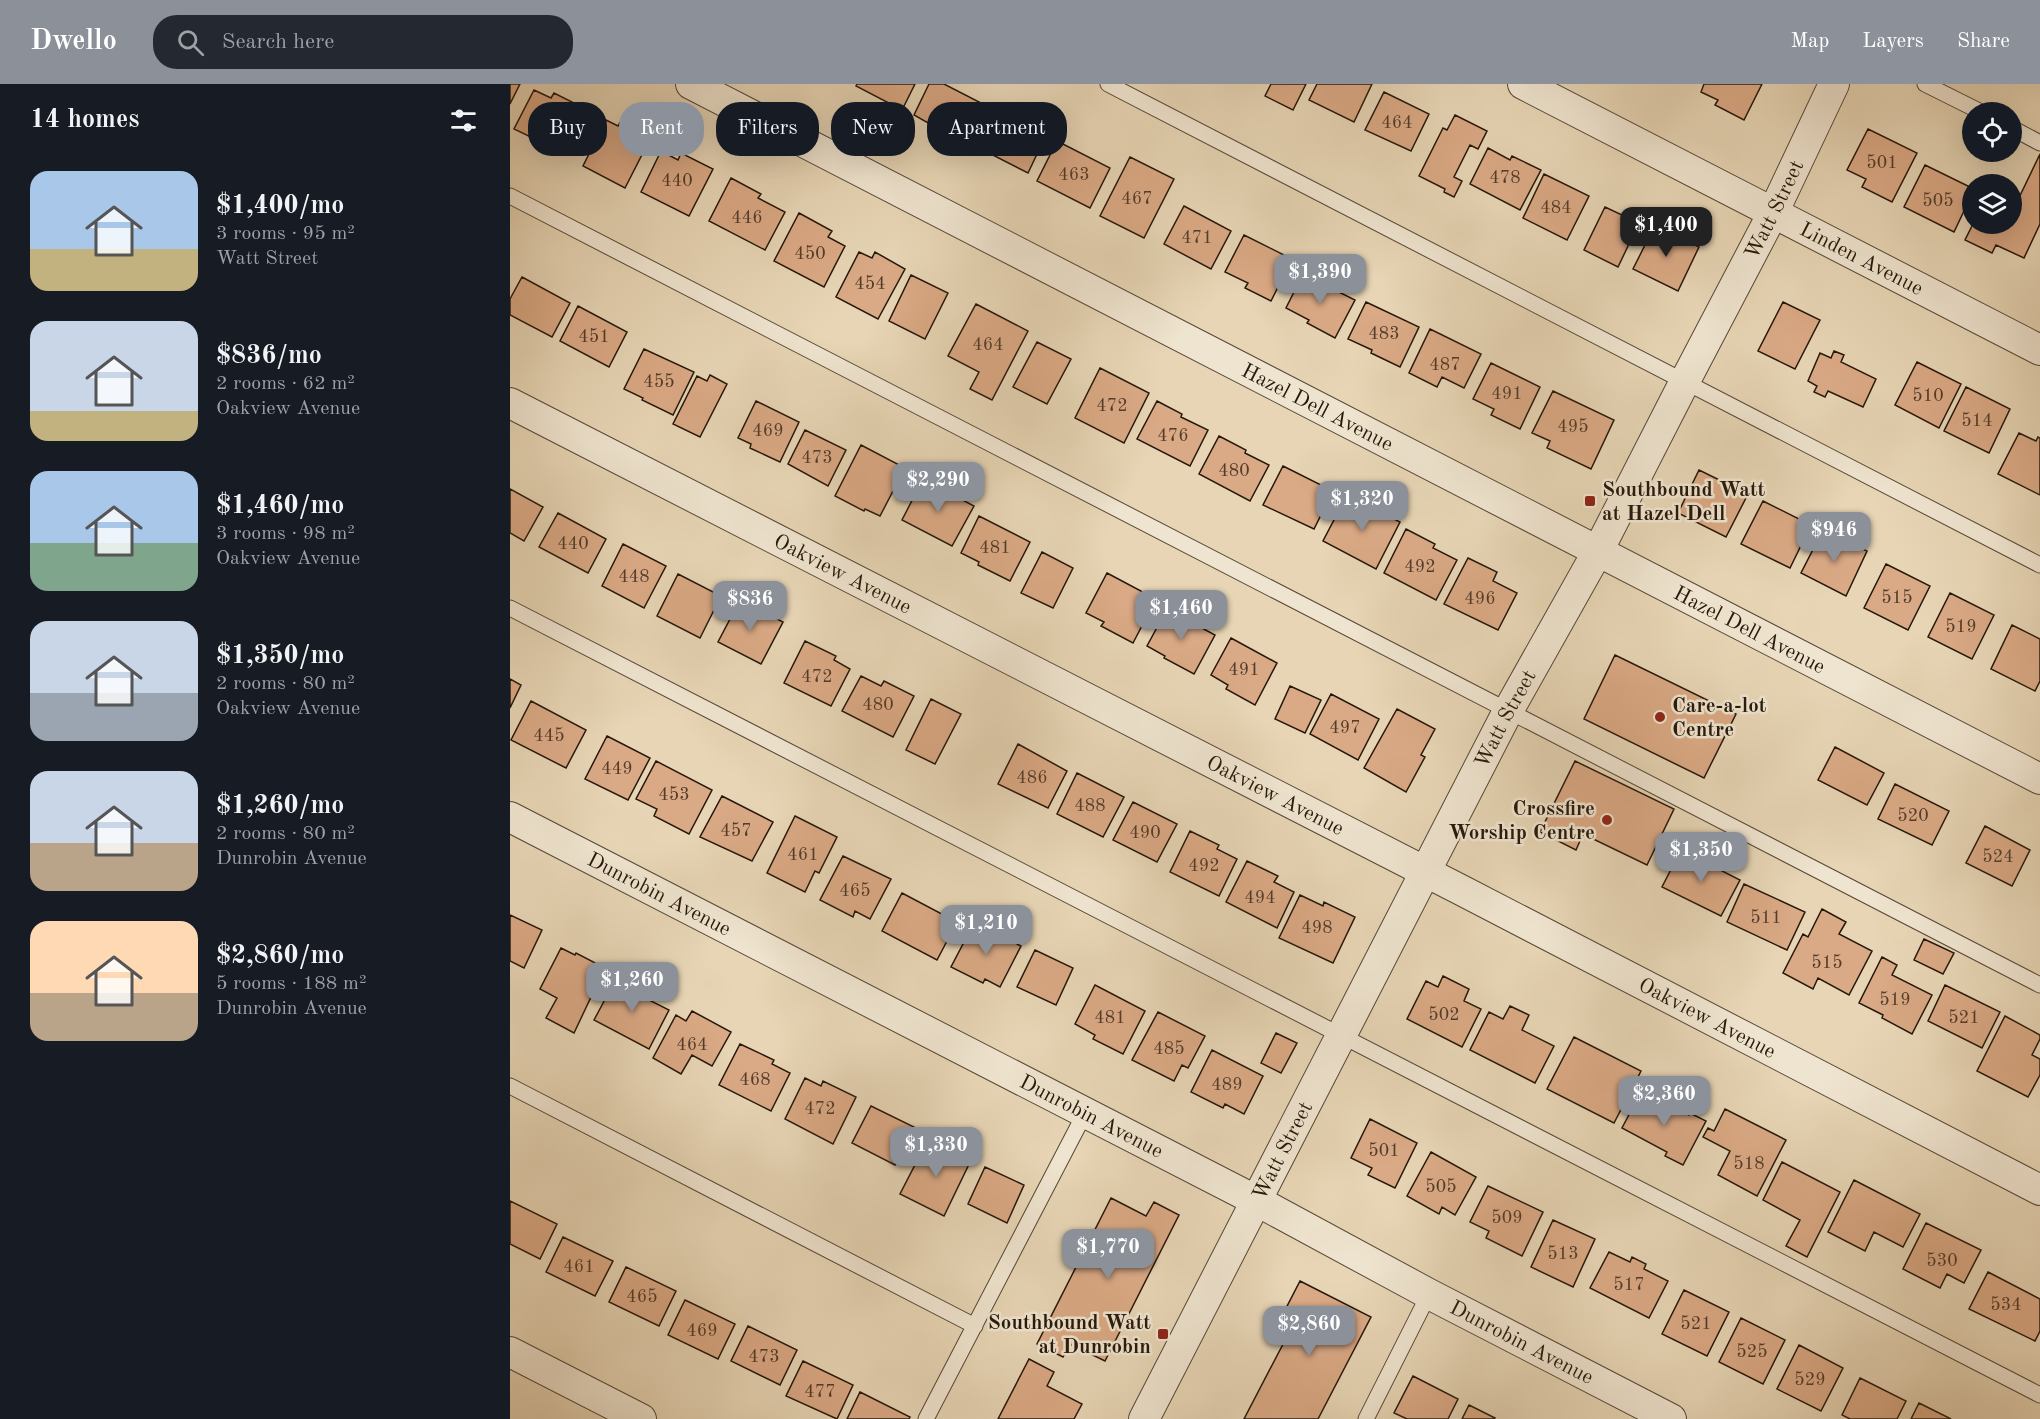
<!DOCTYPE html>
<meta charset="utf-8">
<style>
:root{--surface:#171b24;--page:#242831;--text:#f1f3f6;--muted:#9ea1a6;--accent:#8c9099}
body{margin:0;font-family:"Old Standard TT",serif;background:var(--page);color:var(--text);height:100vh;display:flex;flex-direction:column;font-size:22px;white-space:nowrap}
*{box-sizing:border-box;margin:0}
p{font-size:20px;color:var(--muted)}
.icon{flex:none;width:33px;height:33px;fill:none;stroke:currentColor;stroke-width:2;stroke-linecap:round;stroke-linejoin:round}
.map{position:relative;flex:1;overflow:hidden}
.details{display:flex;flex-direction:column;background:var(--surface);width:510px}
.details>*{flex:none}
.top-card{position:absolute;left:18px;top:18px;width:570px;height:54px;display:flex;gap:12px}
.fabs{position:absolute;left:1452px;top:18px;display:grid;gap:12px}
.fabs a{display:grid;place-items:center;width:60px;height:60px;border-radius:50%;background:var(--surface);box-shadow:0 6px 24px #0002;font-size:30px}
.price{position:absolute;translate:-50% -51px;padding:0 14px;border-radius:12px;background:var(--accent);color:#fff;font-size:20px;line-height:39px;filter:drop-shadow(0 2px 3px #0008)}
.price::after{content:'';position:absolute;left:50%;top:36px;width:18px;height:14px;margin-left:-9px;background:inherit;clip-path:polygon(0 0,100% 0,50% 100%)}
.price.current{background:#222;color:#fff}
ul{padding:0;list-style:none}
li{display:flex;align-items:center;gap:18px;height:150px;padding:0 30px}
li span{display:grid;place-items:center;flex:none;width:168px;height:120px;border-radius:18px;color:#555}
li>.icon{margin-inline-start:auto}
span .icon{width:72px;height:72px;fill:#fffc;stroke-width:1}
li b{font-size:26px}
h2{display:flex;justify-content:space-between;align-items:center;height:72px;padding:0 30px;font-size:26px}
.pill{padding:0 21px;border-radius:24px;background:var(--surface);box-shadow:0 6px 24px #0002;font-size:21px;line-height:54px}
.pill.current{background:var(--accent);color:#fff}
header{display:flex;align-items:center;gap:36px;box-sizing:border-box;height:84px;padding:0 30px;background:var(--accent);color:#fff}
header strong{font-size:28px}
nav{display:flex;gap:33px;margin-inline-start:auto;font-size:21px}
.search{width:420px;height:54px;background:var(--page);display:flex;align-items:center;gap:15px;box-sizing:border-box;padding:0 21px;border-radius:24px;color:var(--muted);font-size:22px}
main{display:flex;flex:1;min-height:0}
.map>svg:first-child{display:block}
</style>
<header>
<strong>Dwello</strong>
<div class="search"><svg class="icon" aria-label="search" viewBox="0 0 24 24"><circle cx="10" cy="10" r="6"/><path d="M15 15l6 6"/></svg>Search here</div>
<nav><a>Map</a><a>Layers</a><a>Share</a></nav>
</header>
<main>
<section class="details">
<h2>14 homes<svg class="icon" aria-label="filters" viewBox="0 0 24 24"><path d="M4 7h16M4 17h16"/><circle cx="9" cy="7" r="2"/><circle cx="15" cy="17" r="2"/></svg></h2>
<ul>
<li><span style="background:linear-gradient(#a9c7e8 65%,#c2b280 0)"><svg class="icon" aria-label="home" viewBox="0 0 24 24"><path d="M3 11l9-7 9 7M6 9v11h12V9"/></svg></span><div><b>$1,400/mo</b><p>3 rooms · 95 m²</p><p>Watt Street</p></div></li>
<li><span style="background:linear-gradient(#c9d6e8 75%,#c2b280 0)"><svg class="icon" aria-label="home" viewBox="0 0 24 24"><path d="M3 11l9-7 9 7M6 9v11h12V9"/></svg></span><div><b>$836/mo</b><p>2 rooms · 62 m²</p><p>Oakview Avenue</p></div></li>
<li><span style="background:linear-gradient(#a9c7e8 60%,#7fa58c 0)"><svg class="icon" aria-label="home" viewBox="0 0 24 24"><path d="M3 11l9-7 9 7M6 9v11h12V9"/></svg></span><div><b>$1,460/mo</b><p>3 rooms · 98 m²</p><p>Oakview Avenue</p></div></li>
<li><span style="background:linear-gradient(#c9d6e8 60%,#9aa5b1 0)"><svg class="icon" aria-label="home" viewBox="0 0 24 24"><path d="M3 11l9-7 9 7M6 9v11h12V9"/></svg></span><div><b>$1,350/mo</b><p>2 rooms · 80 m²</p><p>Oakview Avenue</p></div></li>
<li><span style="background:linear-gradient(#c9d6e8 60%,#b9a48a 0)"><svg class="icon" aria-label="home" viewBox="0 0 24 24"><path d="M3 11l9-7 9 7M6 9v11h12V9"/></svg></span><div><b>$1,260/mo</b><p>2 rooms · 80 m²</p><p>Dunrobin Avenue</p></div></li>
<li><span style="background:linear-gradient(#ffd9b3 60%,#b9a48a 0)"><svg class="icon" aria-label="home" viewBox="0 0 24 24"><path d="M3 11l9-7 9 7M6 9v11h12V9"/></svg></span><div><b>$2,860/mo</b><p>5 rooms · 188 m²</p><p>Dunrobin Avenue</p></div></li>
</ul>
</section>
<div class="map">
<svg width="1530" height="1335" viewBox="0 0 1530 1335">
<rect width="100%" height="100%" fill="#e7d5b5"/>
<filter id="stains"><feTurbulence type="fractalNoise" baseFrequency=".00333" numOctaves="4"/><feColorMatrix values="0 0 0 0 .2 0 0 0 0 .09 0 0 0 0 .02 0 0 0 .5 -.17"/></filter>
<radialGradient id="worn" r=".72"><stop offset=".6" stop-color="#630" stop-opacity="0"/><stop offset="1" stop-color="#630" stop-opacity=".3"/></radialGradient>
<!-- building -->
<path fill="#daa985" stroke="#26180b" stroke-width="1.5" d="M0,0H10L0,20Z
M347,0H405L392,26L346,2Z
M419,0H434L475,21L455,60L404,31Z
M761,0H796L783,26L755,12Z
M807,0H862L844,38L799,16Z
M1194,0H1252L1234,36L1205,21L1208,16L1191,8Z
M24,6L41,14L44,9L78,26L56,70L4,45Z
M874,8L919,30L901,67L855,46Z
M487,24L537,49L518,89L467,63Z
M945,31L977,47L968,65L960,61L944,93L952,97L944,113L934,108L935,105L909,92L933,44L937,46Z
M96,36L108,42L111,37L141,53L115,104L73,82Z
M1358,45L1407,69L1382,118L1352,103L1356,95L1337,86Z
M547,57L600,84L580,124L527,97Z
M978,64L1000,76L1002,72L1031,86L1010,126L960,100Z
M151,67L168,76L171,69L203,85L179,132L131,108Z
M1530,70V140L1514,174L1486,161L1482,169L1455,156L1463,140H1502V120L1505,122Z
M620,73L664,95L634,154L590,132Z
M1415,81L1462,104V110L1444,148L1394,123Z
M1034,90L1079,112L1057,156L1013,134Z
M221,94L251,110L248,114L275,128L255,166L199,137Z
M674,122L721,147L701,185L654,160Z
M1095,123L1129,139L1108,183L1074,166Z
M289,129L322,147L318,153L335,162L314,203L264,177Z
M1145,141L1189,163L1168,207L1123,185Z
M734,151L782,175L761,217L735,204L738,199L715,188Z
M349,168L362,174L365,168L395,185L368,235L326,213Z
M793,190L845,216L825,254L797,239L799,236L776,224Z
M401,191L438,209L415,255L379,237Z
M12,193L60,219L42,253L0,231V215Z
M856,218L909,243L890,283L861,269L862,266L838,255Z
M1273,218L1310,236L1285,285L1248,267Z
M466,220L518,247L482,316L460,305L469,288L438,272Z
M68,222L117,248L99,283L50,257Z
M920,245L971,270L954,304L932,293L927,303L899,289Z
M527,258L561,275L537,320L503,303Z
M134,265L184,288L163,331L132,316L133,314L114,305Z
M1324,267L1334,271L1331,278L1366,295L1353,323L1318,307L1315,313L1304,308L1307,302L1298,297L1310,269L1321,274Z
M1407,278L1451,300L1429,344L1385,321Z
M981,279L1030,303L1010,345L981,331L984,325L963,315Z
M590,284L639,309L614,359L565,334Z
M200,291L217,300L190,353L163,340L187,292L197,297Z
M1456,303L1500,325L1479,369L1434,347Z
M1043,307L1104,336L1081,385L1037,364L1040,357L1022,349Z
M246,317L289,338L270,378L240,364L241,360L228,354Z
M647,317L672,330L671,333L698,346L680,382L627,355Z
M295,346L336,366L318,402L278,380Z
M1509,349L1526,357L1528,353L1530,354V411L1488,390Z
M709,352L736,366L735,369L759,381L740,417L689,390Z
M351,361L395,384L370,432L355,425L354,427L325,412Z
M773,382L823,407L804,445L753,421Z
M1189,386L1238,410L1216,453L1168,429Z
M413,395L464,422L442,462L392,436Z
M0,405L33,423L14,457L0,449Z
M837,411L890,438L866,485L813,457Z
M1253,417L1301,441L1280,484L1231,460Z
M48,429L96,455L78,489L29,463Z
M469,432L520,458L500,497L468,481L469,478L451,469Z
M896,445L925,460L923,464L947,476L926,516L874,489Z
M1313,446L1357,467L1336,512L1291,489Z
M113,460L156,482L134,524L92,502Z
M532,468L563,484L543,524L511,509Z
M958,474L987,488L983,497L1007,509L988,546L934,520Z
M1376,480L1420,502L1398,546L1354,524Z
M597,489L646,515L623,559L591,542L594,538L576,529Z
M168,490L211,512L190,554L147,532Z
M1440,509L1484,531L1462,575L1418,553Z
M230,516L273,538L251,580L208,558Z
M657,525L705,551L684,590L654,574L655,572L637,562Z
M1502,541L1530,555V597L1525,607L1481,585Z
M721,554L767,579L745,621L716,605L718,601L701,591Z
M295,557L326,572L324,576L340,585L321,622L274,599Z
M1105,571L1226,630L1194,694L1074,635Z
M351,592L371,602L374,597L404,612L383,653L332,627Z
M0,595L11,601L0,624Z
M780,602L811,616L795,649L765,635Z
M821,610L869,635L848,676L800,650Z
M421,615L451,630L425,680L396,666Z
M21,617L76,646L56,684L1,656Z
M887,625L925,645L911,671L915,673L896,708L854,684Z
M97,652L140,674L118,716L75,695Z
M508,660L557,687L538,724L488,700Z
M1325,663L1374,689L1357,721L1308,696Z
M146,677L202,706L179,750L144,732L147,725L126,715Z
M1065,677L1164,725L1137,781L1073,750L1066,766L1030,748Z
M567,689L614,713L593,753L547,730Z
M1385,700L1439,727L1422,761L1368,735Z
M212,712L263,738L242,777L190,753Z
M623,718L667,740L647,778L603,756Z
M285,732L327,753L309,789L305,787L295,808L257,789Z
M1475,742L1520,766L1502,802L1456,779Z
M680,747L709,761L707,765L727,775L709,812L660,788Z
M1171,766L1230,796L1211,832L1152,803Z
M333,772L381,795L360,835L345,827L343,833L310,816Z
M737,777L768,792L764,798L784,808L767,844L716,818Z
M1234,800L1295,828L1277,866L1217,838Z
M392,809L447,838L427,876L372,847Z
M790,811L813,822L814,818L845,833L823,879L769,854Z
M1312,825L1336,838L1329,850L1362,867L1339,911L1308,894L1303,905L1273,889L1293,850L1298,853Z
M0,831L32,846L14,884L0,877Z
M464,839L511,862L490,903L475,895L473,899L441,883Z
M1414,855L1444,869L1433,890L1404,876Z
M51,864L65,871L66,869L99,886L95,894L91,892L64,949L36,934L47,914L30,905Z
M525,866L563,884L546,921L507,903Z
M1372,873L1387,881L1382,891L1422,911L1402,950L1372,934L1373,931L1349,919Z
M933,892L959,905L954,917L971,925L952,963L897,935L916,897L928,903Z
M107,893L141,911L139,916L159,926L139,965L84,936Z
M585,901L635,927L613,970L583,955L585,951L565,940Z
M1435,901L1490,928L1472,964L1418,937Z
M1000,922L1019,931L1012,946L1044,962L1025,999L960,966L979,928L993,935Z
M182,927L221,948L202,982L182,971L171,990L143,974L166,931L176,937Z
M648,928L695,952L678,984L672,981L664,997L622,976Z
M1495,932L1530,951V955L1522,971L1530,975V991L1518,1013L1467,987Z
M766,949L787,959L771,989L751,979Z
M1064,953L1131,987L1104,1039L1037,1005Z
M230,960L264,976L262,980L280,989L261,1027L209,1001Z
M702,966L753,992L734,1030L715,1020L713,1024L681,1008Z
M295,994L311,1002L313,997L346,1013L323,1060L275,1035Z
M1132,1006L1179,1031L1180,1029L1196,1037L1173,1081L1155,1072L1157,1068L1112,1044Z
M361,1022L404,1043L385,1081L342,1059Z
M1215,1025L1276,1056L1247,1112L1208,1091L1220,1067L1193,1053L1198,1044L1204,1047Z
M860,1035L907,1059L885,1104L858,1091L862,1084L841,1074Z
M423,1057L461,1076L434,1132L390,1110L408,1075L413,1077Z
M921,1068L966,1093L945,1131L932,1123L929,1130L897,1112Z
M1272,1078L1330,1108L1297,1173L1276,1162L1290,1136L1253,1116Z
M475,1083L514,1101L497,1139L458,1120Z
M1344,1096L1410,1130L1393,1163L1364,1148L1355,1167L1318,1148Z
M978,1102L1033,1128L1012,1172L976,1154L979,1147L960,1138Z
M601,1114L636,1132L644,1118L669,1131L595,1277L560,1260L553,1273L527,1260Z
M0,1117L47,1140L30,1175L0,1160Z
M1043,1136L1085,1155L1063,1203L1021,1183Z
M1416,1139L1471,1166L1454,1199L1437,1190L1430,1204L1393,1185Z
M53,1153L103,1177L85,1212L36,1188Z
M1099,1168L1120,1178L1122,1173L1136,1180L1134,1185L1158,1197L1139,1234L1080,1204Z
M116,1183L166,1207L149,1242L99,1218Z
M1478,1188L1530,1215V1247L1525,1257L1459,1225Z
M790,1197L861,1233L808,1335H734L784,1239L772,1232Z
M1174,1206L1219,1228L1197,1272L1152,1250Z
M175,1216L225,1240L208,1275L158,1251Z
M1231,1234L1275,1256L1253,1300L1209,1278Z
M238,1242L287,1266L270,1301L221,1277Z
M1289,1261L1333,1284L1311,1327L1267,1305Z
M519,1275L544,1288L537,1302L572,1320L564,1335H488Z
M293,1277L343,1301L327,1335L276,1312Z
M903,1292L948,1315L938,1335H897L884,1329Z
M1350,1294L1396,1317L1387,1335H1340L1332,1331Z
M350,1308L400,1333L399,1335H337Z
M1409,1319L1441,1335H1401Z
M959,1321L985,1334L984,1335H952Z"/>
<g fill="none" stroke-linecap="round" stroke-linejoin="round">
<defs>
<path id="lane" d="M598,0L1530,481
M1415,0L1471,28
M1502,44L1530,59
M0,112L1530,901
M0,524L1530,1311
M0,1002L465,1242
M416,1335L575,1029
M856,1335L919,1210"/>
<g id="street">
<path id="s1" d="M181,0L1530,695"/>
<path id="s2" d="M1013,0L1530,266"/>
<path id="s3" d="M0,319L953,807L1530,1106"/>
<path id="s4" d="M0,733L747,1117L919,1210L1161,1335"/>
<path d="M0,1268L131,1335"/>
<path id="s5" d="M634,1335L998,627L1088,467L1175,297L1263,129L1324,0"/>
</g>
</defs>
<!-- lane casing -->
<use href="#lane" stroke="#564736" stroke-width="17"/>
<!-- street casing -->
<use href="#street" stroke="#564736" stroke-width="32"/>
<!-- lane -->
<use href="#lane" stroke="#efe4cf" stroke-width="15"/>
<!-- street -->
<use href="#street" stroke="#efe4cf" stroke-width="30"/>
</g>
<!-- markers -->
<g fill="#8f2418" stroke="#efe4cf" stroke-width="2">
<rect x="1074" y="411" width="12" height="12" rx="3"/>
<circle cx="1150" cy="633" r="6"/>
<circle cx="1097" cy="736" r="6"/>
<rect x="647" y="1244" width="12" height="12" rx="3"/>
</g>
<g text-anchor="middle" stroke-width="5" stroke-linejoin="round" paint-order="stroke">
<!-- number labels -->
<g font-size="18" fill="#533c2a">
<text x="887" y="44">464</text>
<text x="1372" y="84">501</text>
<text x="564" y="96">463</text>
<text x="995" y="99">478</text>
<text x="167" y="102">440</text>
<text x="627" y="120">467</text>
<text x="1428" y="122">505</text>
<text x="1046" y="129">484</text>
<text x="237" y="139">446</text>
<text x="687" y="159">471</text>
<text x="300" y="175">450</text>
<text x="360" y="205">454</text>
<text x="874" y="255">483</text>
<text x="84" y="258">451</text>
<text x="478" y="266">464</text>
<text x="935" y="286">487</text>
<text x="149" y="303">455</text>
<text x="997" y="315">491</text>
<text x="1418" y="317">510</text>
<text x="602" y="327">472</text>
<text x="1467" y="342">514</text>
<text x="1063" y="348">495</text>
<text x="258" y="352">469</text>
<text x="663" y="357">476</text>
<text x="307" y="379">473</text>
<text x="724" y="392">480</text>
<text x="63" y="465">440</text>
<text x="485" y="469">481</text>
<text x="910" y="488">492</text>
<text x="124" y="498">448</text>
<text x="1387" y="519">515</text>
<text x="970" y="520">496</text>
<text x="1451" y="548">519</text>
<text x="734" y="591">491</text>
<text x="307" y="598">472</text>
<text x="368" y="626">480</text>
<text x="835" y="649">497</text>
<text x="39" y="657">445</text>
<text x="107" y="690">449</text>
<text x="522" y="699">486</text>
<text x="164" y="716">453</text>
<text x="580" y="727">488</text>
<text x="1403" y="737">520</text>
<text x="226" y="752">457</text>
<text x="635" y="754">490</text>
<text x="293" y="776">461</text>
<text x="1488" y="778">524</text>
<text x="694" y="787">492</text>
<text x="345" y="812">465</text>
<text x="750" y="819">494</text>
<text x="1256" y="839">511</text>
<text x="807" y="849">498</text>
<text x="1317" y="884">515</text>
<text x="1385" y="921">519</text>
<text x="934" y="936">502</text>
<text x="600" y="939">481</text>
<text x="1454" y="939">521</text>
<text x="182" y="966">464</text>
<text x="659" y="970">485</text>
<text x="245" y="1001">468</text>
<text x="717" y="1006">489</text>
<text x="310" y="1030">472</text>
<text x="874" y="1072">501</text>
<text x="1239" y="1085">518</text>
<text x="931" y="1108">505</text>
<text x="997" y="1139">509</text>
<text x="1053" y="1175">513</text>
<text x="1432" y="1182">530</text>
<text x="69" y="1188">461</text>
<text x="1119" y="1206">517</text>
<text x="132" y="1218">465</text>
<text x="1496" y="1226">534</text>
<text x="1186" y="1245">521</text>
<text x="192" y="1252">469</text>
<text x="1242" y="1273">525</text>
<text x="254" y="1278">473</text>
<text x="1300" y="1301">529</text>
<text x="310" y="1313">477</text>
</g>
<!-- street labels -->
<g font-size="21" fill="#26180b" stroke="#efe4cf">
<text dy="7" stroke="none"><textPath href="#s5" startOffset="1364">Watt Street</textPath></text>
<text dy="7" stroke="none"><textPath href="#s2" startOffset="381">Linden Avenue</textPath></text>
<text dy="7" stroke="none"><textPath href="#s1" startOffset="705">Hazel Dell Avenue</textPath></text>
<text dy="7" stroke="none"><textPath href="#s3" startOffset="374">Oakview Avenue</textPath></text>
<text dy="7" stroke="none"><textPath href="#s1" startOffset="1191">Hazel Dell Avenue</textPath></text>
<text dy="7" stroke="none"><textPath href="#s5" startOffset="788">Watt Street</textPath></text>
<text dy="7" stroke="none"><textPath href="#s3" startOffset="860">Oakview Avenue</textPath></text>
<text dy="7" stroke="none"><textPath href="#s4" startOffset="168">Dunrobin Avenue</textPath></text>
<text dy="7" stroke="none"><textPath href="#s3" startOffset="1346">Oakview Avenue</textPath></text>
<text dy="7" stroke="none"><textPath href="#s4" startOffset="654">Dunrobin Avenue</textPath></text>
<text dy="7" stroke="none"><textPath href="#s5" startOffset="302">Watt Street</textPath></text>
<text dy="7" stroke="none"><textPath href="#s4" startOffset="1140">Dunrobin Avenue</textPath></text>
</g>
<!-- poi labels -->
<g font-size="21" font-weight="bold" fill="#26180b" stroke="#efe4cf" text-anchor="start">
<text x="1092" y="412">Southbound Watt<tspan x="1092" dy="24">at Hazel Dell</tspan></text>
<text x="1162" y="628">Care-a-lot<tspan x="1162" dy="24">Centre</tspan></text>
<text x="1085" y="731" text-anchor="end">Crossfire<tspan x="1085" dy="24">Worship Centre</tspan></text>
<text x="641" y="1245" text-anchor="end">Southbound Watt<tspan x="641" dy="24">at Dunrobin</tspan></text>
</g>
</g>
<rect width="100%" height="100%" filter="url(#stains)"/>
<rect width="100%" height="100%" fill="url(#worn)"/>
</svg>
<div class="fabs">
<a><svg class="icon" aria-label="locate" viewBox="0 0 24 24"><circle cx="12" cy="12" r="6"/><path d="M12 2v4M12 18v4M2 12h4M18 12h4"/></svg></a>
<a><svg class="icon" aria-label="layers" viewBox="0 0 24 24"><path d="M12 4l9 5-9 5-9-5zM3 14l9 5 9-5"/></svg></a>
</div>
<b class="price current" style="left:1156px;top:174px">$1,400</b>
<b class="price" style="left:810px;top:221px">$1,390</b>
<b class="price" style="left:428px;top:429px">$2,290</b>
<b class="price" style="left:852px;top:448px">$1,320</b>
<b class="price" style="left:1324px;top:479px">$946</b>
<b class="price" style="left:240px;top:548px">$836</b>
<b class="price" style="left:671px;top:557px">$1,460</b>
<b class="price" style="left:1191px;top:799px">$1,350</b>
<b class="price" style="left:476px;top:872px">$1,210</b>
<b class="price" style="left:122px;top:929px">$1,260</b>
<b class="price" style="left:1154px;top:1043px">$2,360</b>
<b class="price" style="left:426px;top:1094px">$1,330</b>
<b class="price" style="left:598px;top:1196px">$1,770</b>
<b class="price" style="left:799px;top:1273px">$2,860</b>
<div class="top-card">
<a class="pill">Buy</a>
<a class="pill current">Rent</a>
<a class="pill">Filters</a>
<a class="pill">New</a>
<a class="pill">Apartment</a>
</div>
</div>
</main>
